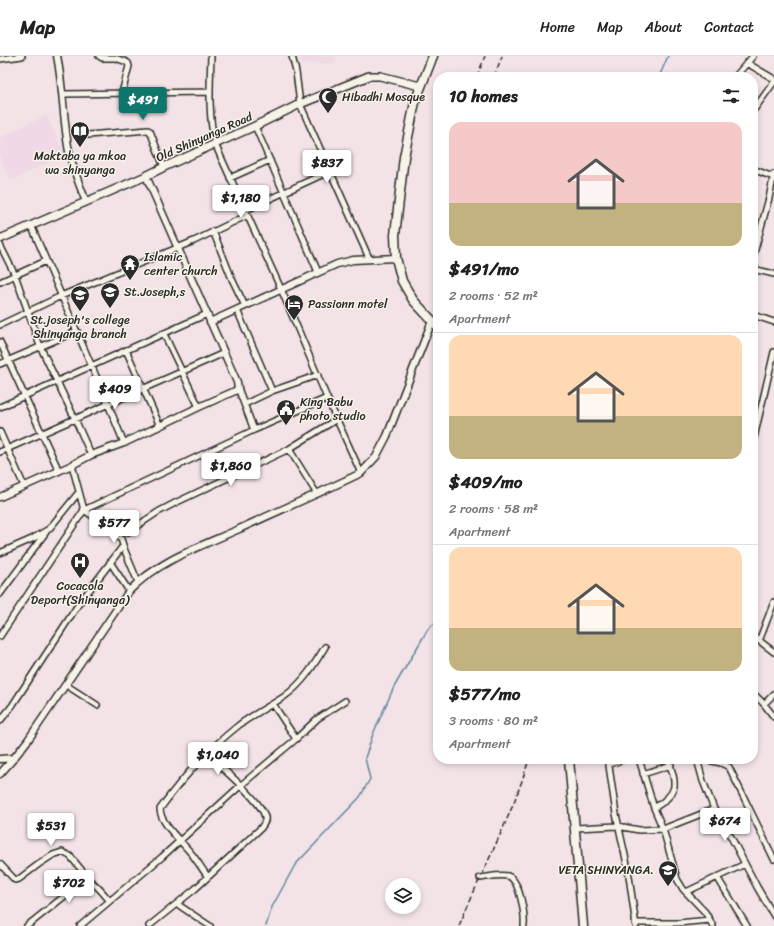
<!DOCTYPE html>
<meta charset="utf-8">
<style>
:root{--surface:#fff;--page:#f6f6f6;--text:#202124;--muted:#757577;--line:#e0e0e0;--accent:#0f766e}
body{margin:0;font-family:Sriracha,sans-serif;background:var(--page);color:var(--text);height:100vh;display:flex;flex-direction:column;font-size:15px;white-space:nowrap}
*{box-sizing:border-box;margin:0}
p{font-size:13px;color:var(--muted)}
.icon{flex:none;width:22px;height:22px;fill:none;stroke:currentColor;stroke-width:2;stroke-linecap:round;stroke-linejoin:round}
.map{position:relative;flex:1;overflow:hidden}
.details{position:absolute;left:433px;top:16px;width:325px;height:692px;display:flex;flex-direction:column;background:var(--surface);border-radius:16px;box-shadow:0 2px 6px #0003}
.details>*{flex:none}
.fabs{position:absolute;left:385px;top:822px;display:grid;gap:8px}
.fabs a{display:grid;place-items:center;width:36px;height:36px;border-radius:50%;background:var(--surface);box-shadow:0 2px 6px #0003;font-size:20px}
.price{position:absolute;translate:-50% -34px;padding:0 9px;border-radius:4px;background:#fff;color:#222;font-size:13px;line-height:26px;filter:drop-shadow(0 1px 2px #0008)}
.price::after{content:'';position:absolute;left:50%;top:24px;width:12px;height:9px;margin-left:-6px;background:inherit;clip-path:polygon(0 0,100% 0,50% 100%)}
.price.current{background:var(--accent);color:#fff}
ul{padding:0;list-style:none}
li{display:grid;align-content:center;gap:8px;height:212px;padding:0 16px}
li+li{border-top:1px solid var(--line)}
li span{display:grid;place-items:center;height:124px;border-radius:12px;color:#555}
li>.icon{margin-inline-start:auto}
span .icon{width:72px;height:72px;fill:#fffc;stroke-width:1}
li b{font-size:17px}
h2{display:flex;justify-content:space-between;align-items:center;height:48px;padding:0 16px;font-size:17px}
header{display:flex;align-items:center;gap:24px;box-sizing:border-box;height:56px;padding:0 20px;background:var(--surface);border-bottom:1px solid var(--line)}
header strong{font-size:19px}
nav{display:flex;gap:22px;margin-inline-start:auto;font-size:14px}
.map>svg:first-child{display:block}
</style>
<header>
<strong>Map</strong>
<nav><a>Home</a><a>Map</a><a>About</a><a>Contact</a></nav>
</header>
<div class="map">
<svg width="774" height="870" viewBox="0 0 774 870">
<rect width="100%" height="100%" fill="#f3e3e7"/>
<filter id="ink" filterUnits="userSpaceOnUse"><feTurbulence type="fractalNoise" baseFrequency=".025" numOctaves="2"/><feDisplacementMap in="SourceGraphic" scale="8" xChannelSelector="R" yChannelSelector="G"/><feConvolveMatrix kernelMatrix="1 2 1 2 8 2 1 2 1" color-interpolation-filters="sRGB"/></filter>
<g filter="url(#ink)">
<!-- built -->
<path fill="#f0d8e6" d="M301,0H335V7L301,8Z
M46,59L65,98L11,125L0,102V81Z"/>
<g fill="none" stroke-linecap="round" stroke-linejoin="round">
<!-- stream -->
<path stroke="#60879a" stroke-width="1.5" d="M659,21L668,0
M266,870L272,851L295,809L360,741L370,723L365,702L373,678L394,631L428,573L438,564"/>
<defs>
<path id="minor" d="M99,0L102,2H115L124,5L128,7L129,10L122,37
M211,0C210,29 208,59 215,88L281,233L327,342L361,417
M292,0L296,16L300,48L369,202
M0,3L22,0
M747,7L774,23
M735,21L753,0
M63,38L209,36
M753,55L774,26
M255,70L318,216
M88,79L148,74L150,75L164,111
M753,113L773,121
M230,122L270,104
M246,154L330,115
M31,169L108,348L124,387
M213,175L232,223L245,250
M0,189L15,219L40,290L75,363L91,399
M753,201L769,142L774,118
M753,213L774,218
M0,226L46,205
M237,254L272,335
M753,259L774,266
M0,269L61,240L194,185L248,159
M164,278L199,351
M0,286L59,415
M126,294L160,370
M0,308L77,275
M238,332L254,374
M245,348L272,335L318,319
M0,351L207,258
M0,376L24,430
M753,386L774,296
M289,393L317,438
M0,396L224,297
M72,409L84,454L114,475L121,483L125,495L138,526
M118,478L128,476L158,456L175,447L289,393L337,363
M0,497L32,483L49,473L79,436
M110,506L129,535
M0,538L46,476
M0,580L84,454L254,374L327,342
M753,580L774,596
M759,585L774,546
M66,629L97,649
M753,637L764,648L774,661
M273,648L296,683
M764,648L774,638
M0,665L12,650L78,549L123,490
M608,703L616,758L628,813L636,870
M639,703L654,752L663,773L677,823L683,833L705,856L713,870
M697,703L703,725L714,753L731,781L757,831L774,860
M703,703L721,707L729,711L774,803
M609,708L625,703
M643,718L671,709
M654,752C679,737 677,729 668,703
M575,772L618,770L639,774L663,773L714,753
M0,808L15,824L19,823L39,808L53,799L62,796L70,800L89,823
M208,821C202,813 197,804 190,796C181,785 160,767 160,753C182,722 209,693 239,669C254,658 270,650 285,640C303,627 314,609 325,591
M717,821L747,870
M480,822C489,821 499,818 508,820C520,824 525,859 524,870
M686,836L745,808
M177,848L210,870
M635,867H678L710,864
M27,870L86,823C95,826 103,837 109,844
M80,870L162,801L240,730L296,683L317,663L345,645
M149,870L195,833L261,772C264,768 266,765 265,761C262,746 219,709 206,698"/>
<path id="tertiary" d="M57,0C63,30 63,60 68,90C71,109 79,127 86,146
M210,266L337,208L353,204L396,202
M0,441L72,409L91,399L124,387L199,351L235,335L238,332L237,326L146,120
M0,703L14,702
M0,718L14,702L28,684L129,535C158,505 199,491 237,474C278,455 320,437 361,417L376,401L387,380L432,265"/>
<path id="secondary" d="M0,183L146,120L164,111L255,70L300,48L369,20H380L420,30"/>
<path id="trunk" d="M433,0L415,46L404,101L395,179L396,202L402,225L413,244L438,271
M569,703L583,870"/>
</defs>
<!-- minor casing -->
<use href="#minor" stroke="#2b2b2b" stroke-width="8"/>
<!-- tertiary casing -->
<use href="#tertiary" stroke="#2b2b2b" stroke-width="9"/>
<!-- secondary casing -->
<use href="#secondary" stroke="#2b2b2b" stroke-width="10"/>
<!-- trunk casing -->
<use href="#trunk" stroke="#2b2b2b" stroke-width="11"/>
<!-- minor -->
<use href="#minor" stroke="#f7f3e8" stroke-width="5"/>
<!-- tertiary -->
<use href="#tertiary" stroke="#f7f3e8" stroke-width="6"/>
<!-- secondary -->
<use href="#secondary" stroke="#f7f3e8" stroke-width="7"/>
<!-- trunk -->
<use href="#trunk" stroke="#f7f3e8" stroke-width="8"/>
<!-- rail -->
<path stroke="#2b2b2b" stroke-width="1.5" stroke-dasharray="6 3" stroke-linecap="butt" d="M477,21L485,0
M494,21L502,0
M459,870C482,814 512,761 529,703"/>
</g>
</g>
<!-- icons -->
<defs>
<symbol id="mosque-pin" viewBox="-11 -11 22 30"><path d="M0 17L-7.5 6A9.5 9.5 0 1 1 7.5 6Z" fill="#2b2b2b" stroke="#f7f3e8"/><path d="M3.5-4.9A6 6 0 1 0 3.5 4.9A5 5 0 1 1 3.5-4.9Z" fill="#fff"/></symbol>
<symbol id="library-pin" viewBox="-11 -11 22 30"><path d="M0 17L-7.5 6A9.5 9.5 0 1 1 7.5 6Z" fill="#2b2b2b" stroke="#f7f3e8"/><path d="M-6-4Q-3-5.5-.7-3.5V5Q-3 3-6 4ZM6-4Q3-5.5 .7-3.5V5Q3 3 6 4Z" fill="#fff"/></symbol>
<symbol id="temple-pin" viewBox="-11 -11 22 30"><path d="M0 17L-7.5 6A9.5 9.5 0 1 1 7.5 6Z" fill="#2b2b2b" stroke="#f7f3e8"/><path d="M0-6L5-2H3V0L6.5 2.5H4V6H1.5V3h-3V6H-4V2.5H-6.5L-3 0V-2H-5Z" fill="#fff"/></symbol>
<symbol id="university-pin" viewBox="-11 -11 22 30"><path d="M0 17L-7.5 6A9.5 9.5 0 1 1 7.5 6Z" fill="#2b2b2b" stroke="#f7f3e8"/><path d="M0-5L7-2L0 1L-7-2ZM-4 1L0 2.5L4 1V4Q0 6-4 4Z" fill="#fff"/></symbol>
<symbol id="hotel-pin" viewBox="-11 -11 22 30"><path d="M0 17L-7.5 6A9.5 9.5 0 1 1 7.5 6Z" fill="#2b2b2b" stroke="#f7f3e8"/><path d="M-6-4.5h1.5V1H6V5H4.5V3h-9V5H-6ZM-4 0a1.8 1.8 0 1 1 3.6 0ZM.5 0V-2.5h3Q6-2.5 6 0Z" fill="#fff"/></symbol>
<symbol id="civic-pin" viewBox="-11 -11 22 30"><path d="M0 17L-7.5 6A9.5 9.5 0 1 1 7.5 6Z" fill="#2b2b2b" stroke="#f7f3e8"/><path d="M-.6-6.5H3V-4.5H.6V-3L4-1V1h2V6H-6V1h2V-1L-.6-3ZM-1.2 2.5V6h2.4V2.5Z" fill="#fff"/></symbol>
<symbol id="hospital-pin" viewBox="-11 -11 22 30"><path d="M0 17L-7.5 6A9.5 9.5 0 1 1 7.5 6Z" fill="#2b2b2b" stroke="#f7f3e8"/><path d="M-5-5h3v3.5h4V-5h3V5h-3V1.5h-4V5h-3Z" fill="#fff"/></symbol>
</defs>
<g fill-rule="evenodd">
<use href="#mosque-pin" x="317" y="30" width="22" height="30"/>
<use href="#library-pin" x="69" y="64" width="22" height="30"/>
<use href="#temple-pin" x="119" y="197" width="22" height="30"/>
<use href="#university-pin" x="99" y="225" width="22" height="30"/>
<use href="#university-pin" x="69" y="228" width="22" height="30"/>
<use href="#hotel-pin" x="283" y="237" width="22" height="30"/>
<use href="#civic-pin" x="275" y="342" width="22" height="30"/>
<use href="#hospital-pin" x="69" y="495" width="22" height="30"/>
<use href="#university-pin" x="657" y="803" width="22" height="30"/>
</g>
<g text-anchor="middle" stroke-width="3" stroke-linejoin="round" paint-order="stroke">
<!-- poi labels -->
<g font-size="12" fill="#2b2b2b" stroke="#f7f3e8" text-anchor="start">
<text x="342" y="45">Hibadhi Mosque</text>
<text x="80" y="104" text-anchor="middle">Maktaba ya mkoa<tspan x="80" dy="14">wa shinyanga</tspan></text>
<text x="144" y="205">Islamic<tspan x="144" dy="14">center church</tspan></text>
<text x="124" y="240">St.Joseph,s</text>
<text x="308" y="252">Passionn motel</text>
<text x="80" y="268" text-anchor="middle">St.joseph's college<tspan x="80" dy="14">Shinyanga branch</tspan></text>
<text x="300" y="350">King Babu<tspan x="300" dy="14">photo studio</tspan></text>
<text x="80" y="534" text-anchor="middle">Cocacola<tspan x="80" dy="14">Deport(Shinyanga)</tspan></text>
<text x="654" y="818" text-anchor="end">VETA SHINYANGA.</text>
</g>
<!-- street labels -->
<g font-size="12" fill="#2b2b2b" stroke="#f7f3e8">
<text transform="translate(204 81) rotate(-24)" y="4">Old Shinyanga Road</text>
</g>
</g>
</svg>
<div class="fabs">
<a><svg class="icon" aria-label="layers" viewBox="0 0 24 24"><path d="M12 4l9 5-9 5-9-5zM3 14l9 5 9-5"/></svg></a>
</div>
<b class="price current" style="left:143px;top:65px">$491</b>
<b class="price" style="left:327px;top:128px">$837</b>
<b class="price" style="left:241px;top:163px">$1,180</b>
<b class="price" style="left:115px;top:354px">$409</b>
<b class="price" style="left:231px;top:431px">$1,860</b>
<b class="price" style="left:114px;top:488px">$577</b>
<b class="price" style="left:218px;top:720px">$1,040</b>
<b class="price" style="left:725px;top:786px">$674</b>
<b class="price" style="left:51px;top:791px">$531</b>
<b class="price" style="left:69px;top:848px">$702</b>
<section class="details">
<h2>10 homes<svg class="icon" aria-label="filters" viewBox="0 0 24 24"><path d="M4 7h16M4 17h16"/><circle cx="9" cy="7" r="2"/><circle cx="15" cy="17" r="2"/></svg></h2>
<ul>
<li><span style="background:linear-gradient(#f6c9c9 65%,#c2b280 0)"><svg class="icon" aria-label="home" viewBox="0 0 24 24"><path d="M3 11l9-7 9 7M6 9v11h12V9"/></svg></span><div><b>$491/mo</b><p>2 rooms · 52 m²</p><p>Apartment</p></div></li>
<li><span style="background:linear-gradient(#ffd9b3 65%,#c2b280 0)"><svg class="icon" aria-label="home" viewBox="0 0 24 24"><path d="M3 11l9-7 9 7M6 9v11h12V9"/></svg></span><div><b>$409/mo</b><p>2 rooms · 58 m²</p><p>Apartment</p></div></li>
<li><span style="background:linear-gradient(#ffd9b3 65%,#c2b280 0)"><svg class="icon" aria-label="home" viewBox="0 0 24 24"><path d="M3 11l9-7 9 7M6 9v11h12V9"/></svg></span><div><b>$577/mo</b><p>3 rooms · 80 m²</p><p>Apartment</p></div></li>
</ul>
</section>
</div>
